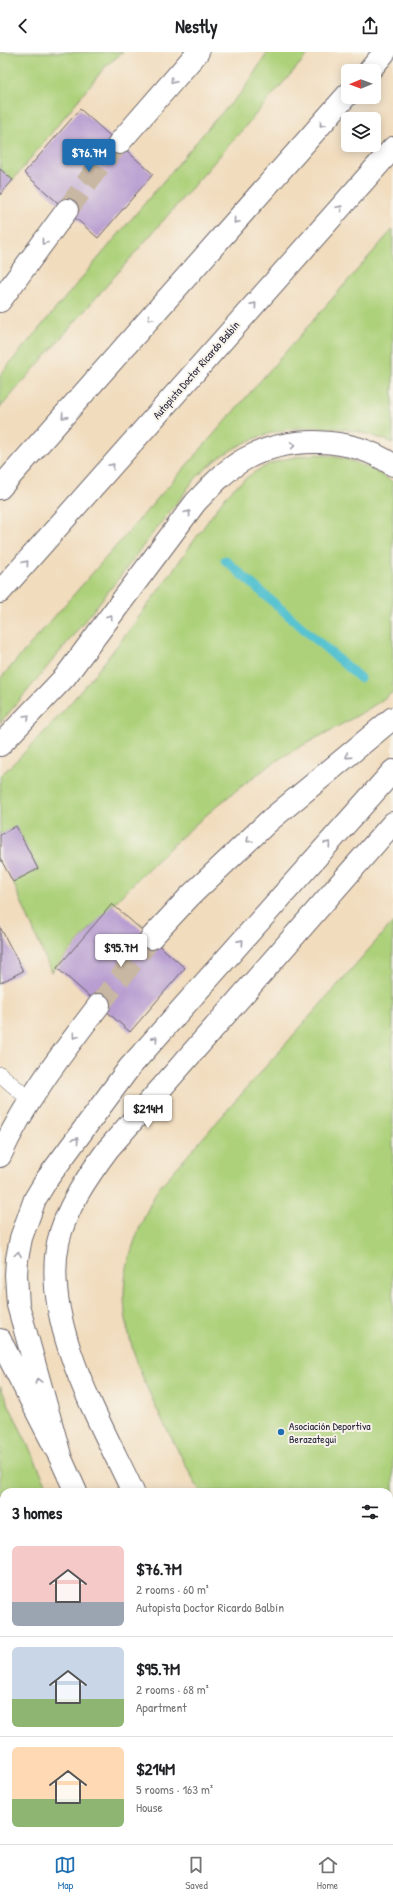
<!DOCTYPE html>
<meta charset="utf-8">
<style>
:root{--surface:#fff;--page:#f6f6f6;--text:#202124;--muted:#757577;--line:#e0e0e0;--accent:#1f6fb2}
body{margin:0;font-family:"Patrick Hand",sans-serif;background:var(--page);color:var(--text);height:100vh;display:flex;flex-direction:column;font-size:15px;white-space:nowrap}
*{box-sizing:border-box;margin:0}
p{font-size:13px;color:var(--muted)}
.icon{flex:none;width:22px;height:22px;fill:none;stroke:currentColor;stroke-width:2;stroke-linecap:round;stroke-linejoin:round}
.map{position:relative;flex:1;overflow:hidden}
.panel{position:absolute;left:0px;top:1436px;width:393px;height:356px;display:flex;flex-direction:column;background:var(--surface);border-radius:12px 12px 0 0;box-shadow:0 2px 10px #0003}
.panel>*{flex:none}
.needle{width:26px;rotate:269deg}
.buttons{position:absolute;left:341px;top:12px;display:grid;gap:8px}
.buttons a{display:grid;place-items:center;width:40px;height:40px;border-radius:6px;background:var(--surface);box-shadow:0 2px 10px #0003;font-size:20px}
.price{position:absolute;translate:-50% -34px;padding:0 9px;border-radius:4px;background:#fff;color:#222;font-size:13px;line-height:26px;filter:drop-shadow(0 1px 2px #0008)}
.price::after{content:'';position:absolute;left:50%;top:24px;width:12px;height:9px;margin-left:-6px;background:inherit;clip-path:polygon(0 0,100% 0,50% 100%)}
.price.active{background:var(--accent);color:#fff}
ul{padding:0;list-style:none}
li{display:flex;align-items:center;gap:12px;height:100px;padding:0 12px}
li+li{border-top:1px solid var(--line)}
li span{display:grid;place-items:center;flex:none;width:112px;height:80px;border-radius:6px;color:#555}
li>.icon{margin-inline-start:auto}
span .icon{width:48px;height:48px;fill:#fffc;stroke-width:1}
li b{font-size:17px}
h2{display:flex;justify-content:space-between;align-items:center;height:48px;padding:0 12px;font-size:17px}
header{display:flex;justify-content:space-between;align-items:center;height:52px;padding:0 12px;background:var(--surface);font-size:18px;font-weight:700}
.tab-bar{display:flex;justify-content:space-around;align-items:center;height:56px;border-top:1px solid var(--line);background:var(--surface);font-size:11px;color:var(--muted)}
.tab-bar a{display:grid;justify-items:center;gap:2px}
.tab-bar .active{color:var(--accent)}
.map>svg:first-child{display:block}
</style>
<header><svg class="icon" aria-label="back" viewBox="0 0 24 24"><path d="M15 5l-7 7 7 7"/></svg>Nestly<svg class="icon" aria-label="share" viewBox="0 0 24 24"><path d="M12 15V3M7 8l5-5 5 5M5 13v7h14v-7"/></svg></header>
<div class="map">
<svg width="393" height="1792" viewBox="0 0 393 1792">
<rect width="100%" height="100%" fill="#f7f3e8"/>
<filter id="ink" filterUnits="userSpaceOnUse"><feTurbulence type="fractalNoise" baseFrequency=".025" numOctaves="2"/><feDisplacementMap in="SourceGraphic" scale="8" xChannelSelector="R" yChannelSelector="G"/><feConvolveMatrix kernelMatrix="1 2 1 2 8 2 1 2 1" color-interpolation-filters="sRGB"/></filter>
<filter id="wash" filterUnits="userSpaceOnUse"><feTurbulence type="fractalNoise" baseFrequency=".012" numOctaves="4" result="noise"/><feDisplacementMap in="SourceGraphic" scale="16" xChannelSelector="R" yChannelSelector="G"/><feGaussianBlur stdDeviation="0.9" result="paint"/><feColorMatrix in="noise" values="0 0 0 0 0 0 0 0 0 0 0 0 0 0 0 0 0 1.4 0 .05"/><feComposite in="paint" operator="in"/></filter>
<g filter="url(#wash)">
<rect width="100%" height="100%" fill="#f1dcbd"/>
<!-- green -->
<path fill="#add17a" stroke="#687a5a" d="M0,0H123L105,15L13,128L0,117Z
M268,0H310L0,356V323L214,69L242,40Z
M393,177V391C326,364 255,370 201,421C193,428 187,438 180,447C159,472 139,499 119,526C80,575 41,624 0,671V627Z
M318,402C351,407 365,412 393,430V640C354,670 306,688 266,716C185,774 117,846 51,920L13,830L38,817L16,775L0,783V724C89,642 155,543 225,445C256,414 275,406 318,402Z
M393,870V1792H281L282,1788H389V1440H200C170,1381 125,1311 124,1244C124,1207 141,1171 157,1138Z
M0,1334L50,1440H4V1578L0,1566Z"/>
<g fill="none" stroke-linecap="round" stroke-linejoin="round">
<!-- stream -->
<path stroke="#58c3d1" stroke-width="9" d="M225,508L360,626"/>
</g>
<g id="blocks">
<!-- building -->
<path fill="#b89ed1" d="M80,57L153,122L98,186L24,121Z
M0,117L13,128L0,143Z
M16,774L38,817L13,830L0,806V783Z
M112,852L185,916L130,980L57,916Z
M0,875L23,919L0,931Z"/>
</g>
</g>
<g filter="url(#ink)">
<use href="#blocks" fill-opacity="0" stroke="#6a6368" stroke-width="1"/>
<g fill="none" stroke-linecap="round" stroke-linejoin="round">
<!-- highway-tunnel -->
<path stroke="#c8b7a3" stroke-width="22" stroke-dasharray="22 11" stroke-linecap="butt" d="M67,158L96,118L119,91
M99,953L151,886"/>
<defs>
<path id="lane" d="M0,1022L31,1049"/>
<path id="secondary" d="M133,1440C100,1369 42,1271 58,1191C65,1157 88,1124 108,1097L393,771
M0,1645L4,1658
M24,1788V1792
M79,1792L101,1789L120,1792
M200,1792L202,1788
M225,1792L226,1788"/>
<path id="highway" d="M369,19L385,0
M119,91L198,0
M0,249L67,158
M0,436L348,42
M0,540L393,96
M0,693L65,625L195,451C210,435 225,418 245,407C289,383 351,384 393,413
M151,886L190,844L269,769L393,666
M0,1104C24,1050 63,1000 99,953
M0,1288L61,1407L76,1440
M61,1407L18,1253L16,1223L17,1207L21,1186L35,1147L47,1127L129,1016L393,719
M114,1790L125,1788
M163,1792L165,1788"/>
</defs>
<!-- lane casing -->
<use href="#lane" stroke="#6a6368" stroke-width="16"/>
<!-- secondary casing -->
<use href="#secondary" stroke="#6a6368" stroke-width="24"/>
<!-- highway casing -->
<use href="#highway" stroke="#6a6368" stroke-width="24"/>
<!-- lane -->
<use href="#lane" stroke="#fff" stroke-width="15"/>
<!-- secondary -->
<use href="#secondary" stroke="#fff" stroke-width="22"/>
<!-- highway -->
<use href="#highway" stroke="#fff" stroke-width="22"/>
</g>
<!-- one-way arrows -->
<defs><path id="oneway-chevron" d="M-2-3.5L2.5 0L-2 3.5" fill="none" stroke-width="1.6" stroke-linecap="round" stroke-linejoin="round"/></defs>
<g stroke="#9c9ca7">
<use href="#oneway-chevron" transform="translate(173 29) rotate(131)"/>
<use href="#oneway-chevron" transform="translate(322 72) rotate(131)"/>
<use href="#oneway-chevron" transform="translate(340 156) rotate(-49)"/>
<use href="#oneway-chevron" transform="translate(236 169) rotate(131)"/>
<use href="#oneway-chevron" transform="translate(44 190) rotate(127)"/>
<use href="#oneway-chevron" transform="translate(254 253) rotate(-49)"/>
<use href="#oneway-chevron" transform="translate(150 266) rotate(131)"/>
<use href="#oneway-chevron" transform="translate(64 364) rotate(131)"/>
<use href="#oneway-chevron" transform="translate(293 393) rotate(-9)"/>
<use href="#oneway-chevron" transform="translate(112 414) rotate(-49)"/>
<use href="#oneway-chevron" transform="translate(188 461) rotate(-52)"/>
<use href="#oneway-chevron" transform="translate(26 511) rotate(-49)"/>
<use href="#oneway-chevron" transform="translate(110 565) rotate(-54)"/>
<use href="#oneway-chevron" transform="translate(27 665) rotate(-46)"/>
<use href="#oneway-chevron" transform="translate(348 704) rotate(140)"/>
<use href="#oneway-chevron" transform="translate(249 788) rotate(137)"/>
<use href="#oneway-chevron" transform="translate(328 792) rotate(-48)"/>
<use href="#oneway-chevron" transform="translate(241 890) rotate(-48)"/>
<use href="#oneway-chevron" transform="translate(75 984) rotate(127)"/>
<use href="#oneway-chevron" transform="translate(155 987) rotate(-48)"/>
<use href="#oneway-chevron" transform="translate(76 1088) rotate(-54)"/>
<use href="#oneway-chevron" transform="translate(18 1202) rotate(-82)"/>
<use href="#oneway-chevron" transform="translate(38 1329) rotate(-105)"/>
</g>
</g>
<!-- markers -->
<circle fill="#1f6fb2" stroke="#f7f3e8" stroke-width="1.5" cx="281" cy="1380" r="4"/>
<g text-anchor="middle" stroke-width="4" stroke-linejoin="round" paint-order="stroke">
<!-- street labels -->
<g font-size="11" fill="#22223b" stroke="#f7f3e8">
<text transform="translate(196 318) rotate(-49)" y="4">Autopista Doctor Ricardo Balbín</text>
</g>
<!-- poi labels -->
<g font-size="11" fill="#22223b" stroke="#f7f3e8" text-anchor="start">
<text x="289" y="1378">Asociación Deportiva<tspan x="289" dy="13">Berazategui</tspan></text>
</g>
</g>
</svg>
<div class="buttons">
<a><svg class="needle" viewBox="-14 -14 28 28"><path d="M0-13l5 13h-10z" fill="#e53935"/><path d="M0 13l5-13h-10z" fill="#757577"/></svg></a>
<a><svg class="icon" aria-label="layers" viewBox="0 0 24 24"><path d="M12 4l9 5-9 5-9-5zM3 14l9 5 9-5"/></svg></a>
</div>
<b class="price active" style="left:89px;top:121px">$76.7M</b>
<b class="price" style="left:121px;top:916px">$95.7M</b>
<b class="price" style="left:148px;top:1077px">$214M</b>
<section class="panel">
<h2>3 homes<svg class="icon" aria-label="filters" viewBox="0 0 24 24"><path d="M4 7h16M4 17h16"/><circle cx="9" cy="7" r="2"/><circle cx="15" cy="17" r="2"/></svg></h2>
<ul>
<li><span style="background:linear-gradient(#f6c9c9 70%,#9aa5b1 0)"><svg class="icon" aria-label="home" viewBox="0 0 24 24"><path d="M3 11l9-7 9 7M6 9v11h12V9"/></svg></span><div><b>$76.7M</b><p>2 rooms · 60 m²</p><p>Autopista Doctor Ricardo Balbín</p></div></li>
<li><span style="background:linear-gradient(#c9d6e8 65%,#8fb573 0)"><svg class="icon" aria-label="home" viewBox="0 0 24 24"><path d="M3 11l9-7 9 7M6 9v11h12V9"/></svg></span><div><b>$95.7M</b><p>2 rooms · 68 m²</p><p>Apartment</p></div></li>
<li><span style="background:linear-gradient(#ffd9b3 65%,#8fb573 0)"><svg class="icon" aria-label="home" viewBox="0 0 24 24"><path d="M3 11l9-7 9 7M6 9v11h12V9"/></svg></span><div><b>$214M</b><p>5 rooms · 163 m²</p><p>House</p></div></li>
</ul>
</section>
</div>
<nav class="tab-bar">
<a class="active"><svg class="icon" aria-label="map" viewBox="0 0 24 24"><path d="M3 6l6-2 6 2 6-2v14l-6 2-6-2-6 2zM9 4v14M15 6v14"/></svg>Map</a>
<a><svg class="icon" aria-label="saved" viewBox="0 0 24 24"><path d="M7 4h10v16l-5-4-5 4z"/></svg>Saved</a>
<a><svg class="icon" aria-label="home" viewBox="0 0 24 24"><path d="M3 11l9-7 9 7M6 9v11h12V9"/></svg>Home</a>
</nav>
